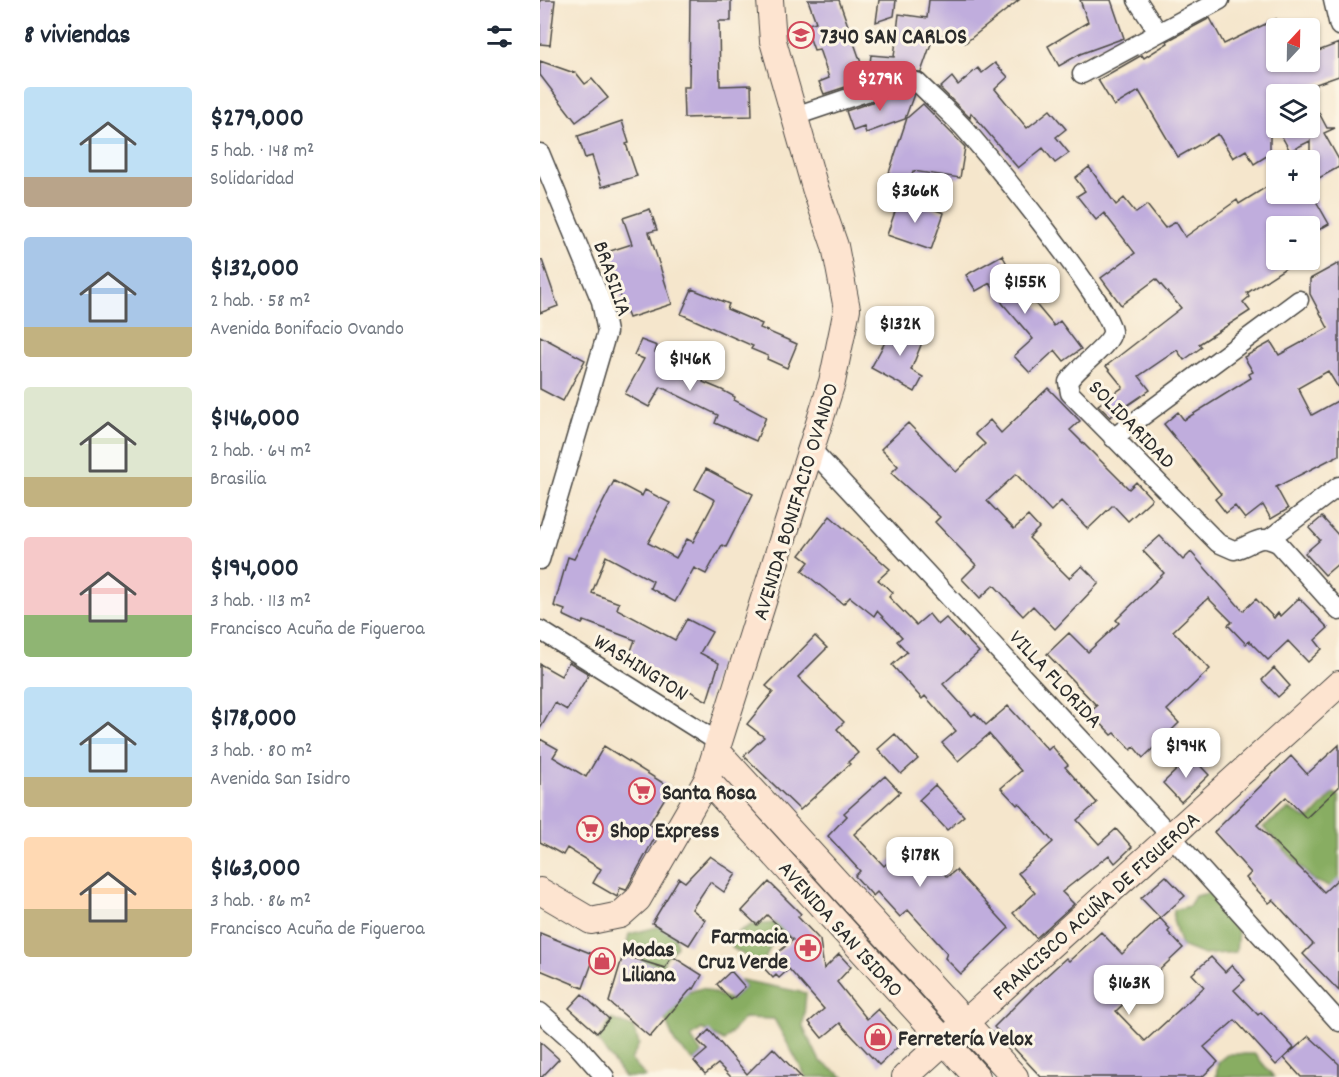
<!DOCTYPE html>
<html lang="es">
<meta charset="utf-8">
<style>
:root{--surface:#fff;--page:#f6f6f7;--text:#1f2937;--muted:#747a83;--accent:#d1495b}
body{margin:0;font-family:Dekko,sans-serif;background:var(--page);color:var(--text);height:100vh;display:flex;flex-direction:column;font-size:22px;white-space:nowrap}
*{box-sizing:border-box;margin:0}
p{font-size:20px;color:var(--muted)}
.icon{flex:none;width:33px;height:33px;fill:none;stroke:currentColor;stroke-width:2;stroke-linecap:round;stroke-linejoin:round}
.map{position:relative;flex:1;overflow:hidden}
.sheet{display:flex;flex-direction:column;background:var(--surface);width:540px}
.sheet>*{flex:none}
.needle{width:39px;rotate:22deg}
.buttons{position:absolute;left:726px;top:18px;display:grid;gap:12px}
.buttons a{display:grid;place-items:center;width:54px;height:54px;border-radius:6px;background:var(--surface);box-shadow:0 2px 4px #0004;font-size:30px}
.price{position:absolute;translate:-50% -51px;padding:0 14px;border-radius:12px;background:#fff;color:#222;font-size:20px;line-height:39px;filter:drop-shadow(0 2px 3px #0008)}
.price::after{content:'';position:absolute;left:50%;top:36px;width:18px;height:14px;margin-left:-9px;background:inherit;clip-path:polygon(0 0,100% 0,50% 100%)}
.price.active{background:var(--accent);color:#fff}
ul{padding:0;list-style:none}
li{display:flex;align-items:center;gap:18px;height:150px;padding:0 24px}
li span{display:grid;place-items:center;flex:none;width:168px;height:120px;border-radius:6px;color:#555}
li>.icon{margin-inline-start:auto}
span .icon{width:72px;height:72px;fill:#fffc;stroke-width:1}
li b{font-size:26px}
h2{display:flex;justify-content:space-between;align-items:center;height:72px;padding:0 24px;font-size:26px}
main{display:flex;flex:1;min-height:0}
.map>svg:first-child{display:block}
</style>
<main>
<section class="sheet">
<h2>8 viviendas<svg class="icon" aria-label="filters" viewBox="0 0 24 24"><path d="M4 7h16M4 17h16"/><circle cx="9" cy="7" r="2"/><circle cx="15" cy="17" r="2"/></svg></h2>
<ul>
<li><span style="background:linear-gradient(#bfe0f5 75%,#b9a48a 0)"><svg class="icon" aria-label="home" viewBox="0 0 24 24"><path d="M3 11l9-7 9 7M6 9v11h12V9"/></svg></span><div><b>$279,000</b><p>5 hab. · 148 m²</p><p>Solidaridad</p></div></li>
<li><span style="background:linear-gradient(#a9c7e8 75%,#c2b280 0)"><svg class="icon" aria-label="home" viewBox="0 0 24 24"><path d="M3 11l9-7 9 7M6 9v11h12V9"/></svg></span><div><b>$132,000</b><p>2 hab. · 58 m²</p><p>Avenida Bonifacio Ovando</p></div></li>
<li><span style="background:linear-gradient(#dfe7d0 75%,#c2b280 0)"><svg class="icon" aria-label="home" viewBox="0 0 24 24"><path d="M3 11l9-7 9 7M6 9v11h12V9"/></svg></span><div><b>$146,000</b><p>2 hab. · 64 m²</p><p>Brasilia</p></div></li>
<li><span style="background:linear-gradient(#f6c9c9 65%,#8fb573 0)"><svg class="icon" aria-label="home" viewBox="0 0 24 24"><path d="M3 11l9-7 9 7M6 9v11h12V9"/></svg></span><div><b>$194,000</b><p>3 hab. · 113 m²</p><p>Francisco Acuña de Figueroa</p></div></li>
<li><span style="background:linear-gradient(#bfe0f5 75%,#c2b280 0)"><svg class="icon" aria-label="home" viewBox="0 0 24 24"><path d="M3 11l9-7 9 7M6 9v11h12V9"/></svg></span><div><b>$178,000</b><p>3 hab. · 80 m²</p><p>Avenida San Isidro</p></div></li>
<li><span style="background:linear-gradient(#ffd9b3 60%,#c2b280 0)"><svg class="icon" aria-label="home" viewBox="0 0 24 24"><path d="M3 11l9-7 9 7M6 9v11h12V9"/></svg></span><div><b>$163,000</b><p>3 hab. · 86 m²</p><p>Francisco Acuña de Figueroa</p></div></li>
</ul>
</section>
<div class="map">
<svg width="799" height="1077" viewBox="0 0 799 1077">
<rect width="100%" height="100%" fill="#fcf5e5"/>
<filter id="ink" filterUnits="userSpaceOnUse"><feTurbulence type="fractalNoise" baseFrequency=".0167" numOctaves="2"/><feDisplacementMap in="SourceGraphic" scale="12" xChannelSelector="R" yChannelSelector="G"/><feConvolveMatrix kernelMatrix="1 2 1 2 8 2 1 2 1" color-interpolation-filters="sRGB"/></filter>
<filter id="wash" filterUnits="userSpaceOnUse"><feTurbulence type="fractalNoise" baseFrequency=".008" numOctaves="4" result="noise"/><feDisplacementMap in="SourceGraphic" scale="24" xChannelSelector="R" yChannelSelector="G"/><feGaussianBlur stdDeviation="1.35" result="paint"/><feColorMatrix in="noise" values="0 0 0 0 0 0 0 0 0 0 0 0 0 0 0 0 0 1.4 0 .05"/><feComposite in="paint" operator="in"/></filter>
<g filter="url(#wash)">
<rect width="100%" height="100%" fill="#f5e6cc"/>
<!-- green -->
<path fill="#abc970" stroke="#6b7a4e" stroke-width="1.5" d="M208,803L388,1001L386,1002L204,805Z"/>
<!-- forest -->
<path fill="#88ad62" stroke="#5a6c46" stroke-width="1.5" d="M794,793L799,796V890L774,881L723,827L749,809L765,818H771Z
M673,892L698,931L696,952L664,955L641,946L633,920L634,910L649,906L655,896Z
M245,922L249,937L231,945L222,966L192,948L198,932L211,925Z
M121,926L133,932L137,946L126,958L116,984L103,976L102,957L86,948L89,934Z
M201,980L266,993L263,1027L280,1061L304,1077H266L234,1019L204,1018L184,1041L162,1029L151,1037L162,1054L154,1061L135,1043L124,1017L146,993L162,988L191,1000L205,987Z
M71,1019L93,1027L99,1044L91,1060L106,1077H84L58,1041Z
M688,1054H715L734,1077H676L678,1062Z"/>
<g id="blocks">
<!-- building -->
<path fill="#c0addd" d="M0,0H15L10,45L0,44Z
M150,0H191V21H179L180,86L211,85L212,116L144,118L143,87H149Z
M268,0H299L327,80L284,94L279,82L289,78L279,49L274,50L265,25L276,22Z
M339,0H356L354,16L336,22Z
M389,0H479L425,43L414,31L393,38L381,72L356,71L328,80L331,55L354,57L359,14L387,18Z
M540,0H571L584,38L540,54L519,66L508,46L548,22Z
M670,18L684,44L736,19V62H770V54L799,43V76L765,88L769,94H736V126L730,114V154L714,164L706,150L693,158L678,134L638,157L599,91L574,106L558,80L602,55L604,58L628,43L627,41Z
M0,61L37,74L45,84L52,79L68,98L36,122L0,75Z
M455,63L468,77L455,89L487,128L510,110L526,129L516,137L529,153L515,163L503,148L478,168L431,113L430,118L400,88L412,77L418,85L438,68L442,73Z
M358,93L374,94L365,119L326,133L324,127L313,131L306,111Z
M770,96L787,128H795L784,133L799,160V167L770,183V141L750,151L737,128H770Z
M383,104L425,147L420,178L373,171L365,195L344,188L367,118Z
M82,121L89,143L86,144L97,176L62,187L52,156L45,158L38,136Z
M549,167L576,205L584,198L596,213L607,205L625,228L636,222L645,237L697,200L699,204L736,181V194H772L789,224L770,235V226H736V260H758L707,293L709,297L703,302L710,311L659,344L662,347L644,360L637,350L599,376L610,390L570,417L558,405L583,387L566,366L641,308L616,279L581,305L561,278L595,253L564,213L556,220L537,196L545,191L535,178Z
M360,197L404,213L391,250L347,235Z
M110,209L117,230L109,232L132,304L89,318L64,253L92,244L83,218Z
M462,255L478,283L514,326L520,321L541,349L524,361L515,350L490,373L474,356L493,339L463,304L450,283L436,291L426,275Z
M2,260L18,306L0,313V261Z
M799,263V389L788,371L758,388L772,415L799,400V455L736,487L748,509L731,519L723,505L705,519L695,506L686,513L675,499L681,494L624,424L638,412L644,420L711,378L709,374L713,372L704,357L731,342L739,355L788,328L770,294V279Z
M152,289L189,304L187,309L222,324L220,328L257,344L247,368L227,359L228,356L211,349L213,346L141,314Z
M355,324L385,335L371,370L383,377L375,392L331,368Z
M0,336L45,360L23,401L0,389Z
M101,340L117,346L115,352L149,367L147,372L164,379L163,382L182,390L195,397L194,400L226,417L216,441L175,423L178,415L121,387L109,407L85,394L104,359L94,355Z
M508,388L540,421L530,430L589,489L596,482L612,499L588,521L573,505L548,529L521,501L511,511L476,474L447,501L474,529L488,516L499,528L489,538L529,578L542,566L559,583L515,629L493,606L483,616L454,585L440,598L422,579L436,565L395,522L400,517L351,473L358,466L341,449L368,423L416,472L445,444L435,434L450,420L461,433Z
M166,469L213,494L186,547L182,545L166,574L154,568L135,602L110,588L113,581L66,556L52,593L79,603L77,609L135,640L147,619L172,632L160,653L179,663L167,701L89,656L95,640L44,621L42,624L23,615L25,610L14,606L28,557L34,559L74,481L102,496L105,490L130,503L108,543L136,558L147,539L153,542L175,500L155,489Z
M290,516L350,569L338,580L353,592L349,597L376,625L389,614L398,625L406,618L439,652L403,684L432,716L435,713L446,725L468,706L508,750L512,746L528,765L525,767L557,803L537,820L559,844L576,829L592,847L575,863L569,855L522,892L534,904L496,938L473,913L495,893L478,873L513,842L479,803L477,805L461,788L481,771L449,734L418,761L402,743L416,731L385,696L382,699L352,665L367,652L357,641L362,637L337,611L334,616L310,597L303,604L262,571L269,562L260,555Z
M782,517L799,536V563L785,575L765,553L780,540L769,528Z
M620,536L643,560L651,552L703,611L716,599L734,618L738,613L740,616L759,598L788,628L775,640L782,649L768,662L748,641L728,660L709,641L706,644L688,625L692,622L668,598L633,631L670,669L627,710L639,723L603,758L594,747L591,750L575,733L572,735L550,712L557,706L507,654L529,633L548,652L579,623L576,620L624,573L603,551Z
M275,636L287,648L258,677L304,722L297,729L318,753L308,762L310,764L260,810L204,756L224,737L207,724L233,692L226,686Z
M29,662L49,674L27,710L15,703L0,729V664L21,676Z
M734,668L750,686L738,697L722,680Z
M355,734L378,759L361,774L338,749Z
M0,739L18,749L13,757L46,777L64,746L131,788L109,824L119,830L86,890L80,888L77,897L53,883L61,869L27,848L23,855L0,842Z
M799,745V787L766,818L746,797L717,825L784,892L799,878V991L763,954L773,944L733,900L729,903L706,878L711,873L674,832L751,756L767,774Z
M651,756L669,775L641,802L623,783Z
M345,776L360,792L314,834L344,866L360,851L383,876L396,864L407,877L416,870L469,928L421,974L405,958L407,953L368,910L360,917L337,892L333,896L315,876L320,871L288,836L307,816L304,813Z
M395,785L424,816L407,830L379,800Z
M170,856L196,874L184,892L170,882L152,909L165,920L149,945L112,923L139,878L145,882Z
M626,876L645,896L620,918L601,898Z
M229,882L261,914L258,917L280,940L284,969L299,954L311,967L297,982L327,1019L338,1009L366,1039L339,1065L300,1023L282,1038L269,1022L284,1009L249,969L239,978L236,975L233,978L222,966L253,940L227,915L217,925L202,911Z
M620,918L630,929L628,932L643,948L576,1011L605,1041L664,987L652,974L671,957L685,972L692,965L705,980L694,990L718,1015L721,1012L754,1048L736,1065L695,1020L664,1047L678,1062L662,1077H501L454,1027L492,989L526,958L529,961L561,932L582,954Z
M0,933L55,955L43,988L0,970Z
M83,955L125,968L132,956L162,975L154,989L152,988L110,1037L69,1002Z
M191,971L205,987L191,1000L177,984Z
M42,994L69,1019L57,1033L29,1008Z
M169,1030L207,1074L233,1048L261,1077H191L178,1064L165,1074L154,1061L167,1050L158,1041Z
M769,1036L799,1064V1077H761L744,1058Z
M0,1042L19,1059L2,1077H0Z"/>
</g>
</g>
<g filter="url(#ink)">
<use href="#blocks" fill-opacity="0" stroke="#494743" stroke-width="1.5"/>
<g fill="none" stroke-linecap="round" stroke-linejoin="round">
<defs>
<path id="street" d="M597,0L618,32
M793,0L799,26
M542,74L680,0
M255,116L356,82H377C392,97 408,111 423,127C444,150 575,311 572,332C571,345 536,368 528,382L530,393L678,543L694,550C714,545 718,532 739,544L799,611
M0,153L61,301L67,332L0,560
M573,438L759,300
M271,449L631,836L799,1022
M729,539L799,486
M0,630L178,742
M0,1012L35,1043L65,1077"/>
<path id="secondary" d="M177,751L475,1077
M167,780L437,1077
M0,891L51,921L80,915L98,899L167,780L292,382L307,309L295,246L275,188L233,41L230,0
M365,1077L799,684"/>
</defs>
<!-- street casing -->
<use href="#street" stroke="#494743" stroke-width="21"/>
<!-- secondary casing -->
<use href="#secondary" stroke="#494743" stroke-width="28"/>
<!-- street -->
<use href="#street" stroke="#fff" stroke-width="18"/>
<!-- secondary -->
<use href="#secondary" stroke="#fde4d0" stroke-width="26"/>
</g>
</g>
<!-- icons -->
<defs>
<symbol id="school-ring" viewBox="-11 -11 22 22"><circle r="9.5" fill="#fcf5e5" stroke="#d1495b" stroke-width="1.5"/><path d="M0-5L7-2L0 1L-7-2ZM-4 1L0 2.5L4 1V4Q0 6-4 4Z" fill="#d1495b"/></symbol>
<symbol id="supermarket-ring" viewBox="-11 -11 22 22"><circle r="9.5" fill="#fcf5e5" stroke="#d1495b" stroke-width="1.5"/><path d="M-6-5.5h2.5l.6 2H6L4.5 2H-2.5L-4.4-4H-6ZM-1.5 3.2a1.3 1.3 0 1 0 .1 0ZM3 3.2a1.3 1.3 0 1 0 .1 0Z" fill="#d1495b"/></symbol>
<symbol id="pharmacy-ring" viewBox="-11 -11 22 22"><circle r="9.5" fill="#fcf5e5" stroke="#d1495b" stroke-width="1.5"/><path d="M-2-6h4v4h4v4h-4v4h-4v-4h-4v-4h4Z" fill="#d1495b"/></symbol>
<symbol id="shop-ring" viewBox="-11 -11 22 22"><circle r="9.5" fill="#fcf5e5" stroke="#d1495b" stroke-width="1.5"/><path d="M-5-2.5h2.3a2.7 3.5 0 0 1 5.4 0H5L5.5 6h-11ZM-1.5-2.5h3a1.5 2.3 0 0 0-3 0Z" fill="#d1495b"/></symbol>
</defs>
<g fill-rule="evenodd">
<use href="#school-ring" x="246" y="20" width="30" height="30"/>
<use href="#supermarket-ring" x="87" y="776" width="30" height="30"/>
<use href="#supermarket-ring" x="35" y="814" width="30" height="30"/>
<use href="#pharmacy-ring" x="253" y="933" width="30" height="30"/>
<use href="#shop-ring" x="47" y="946" width="30" height="30"/>
<use href="#shop-ring" x="323" y="1022" width="30" height="30"/>
</g>
<g text-anchor="middle" stroke-width="6" stroke-linejoin="round" paint-order="stroke">
<!-- poi labels -->
<g font-size="22" font-weight="bold" fill="#2b2b2b" stroke="#fcf5e5" text-anchor="start">
<text x="280" y="43">7340 SAN CARLOS</text>
<text x="122" y="799">Santa Rosa</text>
<text x="70" y="837">Shop Express</text>
<text x="248" y="943" text-anchor="end">Farmacia<tspan x="248" dy="25">Cruz Verde</tspan></text>
<text x="82" y="956">Modas<tspan x="82" dy="25">Liliana</tspan></text>
<text x="358" y="1045">Ferretería Velox</text>
</g>
<!-- street labels -->
<g font-size="22" fill="#2b2b2b" stroke="#fcf5e5">
<text transform="translate(74 278) rotate(71)" y="8">BRASILIA</text>
<text transform="translate(593 423) rotate(46)" y="8">SOLIDARIDAD</text>
<text transform="translate(254 501) rotate(-73)" y="8">AVENIDA BONIFACIO OVANDO</text>
<text transform="translate(102 666) rotate(32)" y="8">WASHINGTON</text>
<text transform="translate(517 678) rotate(47)" y="8">VILLA FLORIDA</text>
<text transform="translate(555 905) rotate(-42)" y="8">FRANCISCO ACUÑA DE FIGUEROA</text>
<text transform="translate(302 928) rotate(48)" y="8">AVENIDA SAN ISIDRO</text>
</g>
</g>
</svg>
<div class="buttons">
<a><svg class="needle" viewBox="-14 -14 28 28"><path d="M0-13l5 13h-10z" fill="#e53935"/><path d="M0 13l5-13h-10z" fill="#747a83"/></svg></a>
<a><svg class="icon" aria-label="layers" viewBox="0 0 24 24"><path d="M12 4l9 5-9 5-9-5zM3 14l9 5 9-5"/></svg></a>
<a>+</a>
<a>−</a>
</div>
<b class="price active" style="left:340px;top:112px">$279K</b>
<b class="price" style="left:375px;top:224px">$366K</b>
<b class="price" style="left:485px;top:315px">$155K</b>
<b class="price" style="left:360px;top:357px">$132K</b>
<b class="price" style="left:150px;top:392px">$146K</b>
<b class="price" style="left:646px;top:779px">$194K</b>
<b class="price" style="left:380px;top:888px">$178K</b>
<b class="price" style="left:589px;top:1016px">$163K</b>
</div>
</main>
